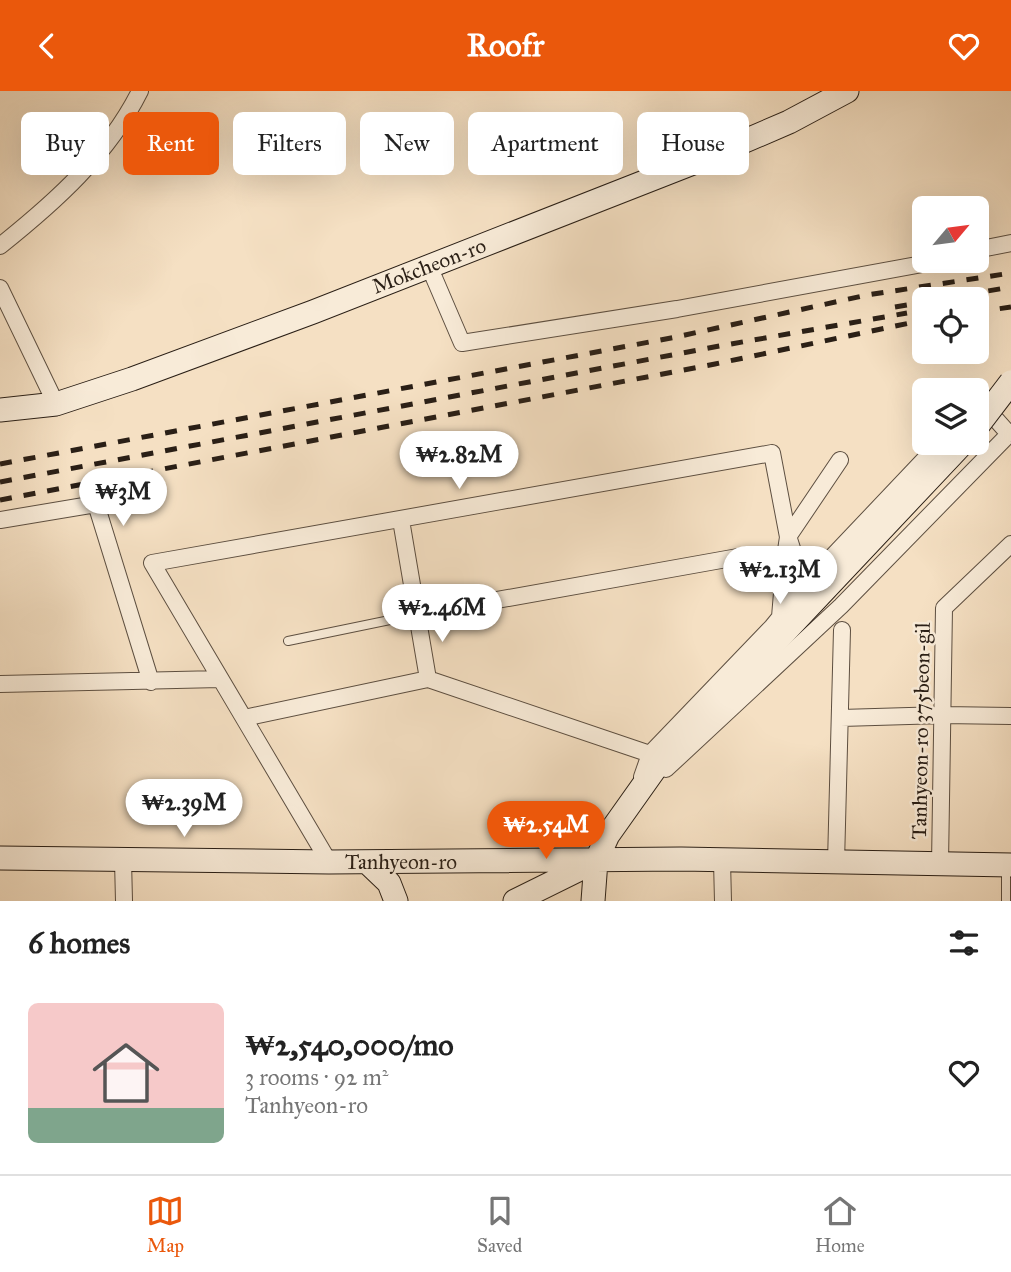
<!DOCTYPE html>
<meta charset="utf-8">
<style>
:root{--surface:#fff;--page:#f2f2f2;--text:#222;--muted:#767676;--line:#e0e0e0;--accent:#ea580c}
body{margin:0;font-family:"IM FELL Great Primer",serif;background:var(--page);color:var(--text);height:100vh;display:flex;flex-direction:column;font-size:26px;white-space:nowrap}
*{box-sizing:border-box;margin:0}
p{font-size:23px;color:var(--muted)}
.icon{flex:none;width:38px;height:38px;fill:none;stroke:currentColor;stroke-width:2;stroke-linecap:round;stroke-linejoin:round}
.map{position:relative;height:810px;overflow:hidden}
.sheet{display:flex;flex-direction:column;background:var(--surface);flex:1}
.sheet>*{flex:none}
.banner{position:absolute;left:21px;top:21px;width:970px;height:63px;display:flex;gap:14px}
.needle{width:46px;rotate:61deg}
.fabs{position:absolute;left:912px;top:105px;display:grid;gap:14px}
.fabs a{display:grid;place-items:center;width:77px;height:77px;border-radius:10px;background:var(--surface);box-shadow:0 7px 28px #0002;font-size:35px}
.price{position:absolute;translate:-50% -60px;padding:0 16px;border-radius:24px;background:#fff;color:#222;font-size:23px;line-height:46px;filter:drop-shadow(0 2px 4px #0008)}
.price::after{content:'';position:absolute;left:50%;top:42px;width:21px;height:16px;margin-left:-10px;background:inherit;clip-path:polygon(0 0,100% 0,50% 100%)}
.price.selected{background:var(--accent);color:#fff}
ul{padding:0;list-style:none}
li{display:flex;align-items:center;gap:21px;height:175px;padding:0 28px}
li span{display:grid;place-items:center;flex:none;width:196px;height:140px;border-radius:10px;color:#555}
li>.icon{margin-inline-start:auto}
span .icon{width:84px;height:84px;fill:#fffc;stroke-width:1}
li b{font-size:30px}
h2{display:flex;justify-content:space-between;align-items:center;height:84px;padding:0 28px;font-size:30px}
.pill{padding:0 24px;border-radius:10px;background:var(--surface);box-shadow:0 7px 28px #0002;font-size:24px;line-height:63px}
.pill.selected{background:var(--accent);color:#fff}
header{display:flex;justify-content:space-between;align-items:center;height:91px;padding:0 28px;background:var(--accent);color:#fff;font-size:32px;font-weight:700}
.tabs{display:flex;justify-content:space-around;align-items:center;height:98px;border-top:2px solid var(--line);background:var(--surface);font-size:19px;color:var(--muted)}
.tabs a{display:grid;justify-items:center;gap:4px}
.tabs .selected{color:var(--accent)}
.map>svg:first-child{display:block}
</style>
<header><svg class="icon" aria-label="back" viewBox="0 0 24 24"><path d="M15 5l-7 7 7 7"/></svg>Roofr<svg class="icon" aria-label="heart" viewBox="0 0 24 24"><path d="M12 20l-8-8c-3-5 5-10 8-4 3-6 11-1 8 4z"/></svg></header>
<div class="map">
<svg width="1011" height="810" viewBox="0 0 1011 810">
<rect width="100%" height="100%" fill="#f5e0c3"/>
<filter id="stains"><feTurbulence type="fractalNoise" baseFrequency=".00286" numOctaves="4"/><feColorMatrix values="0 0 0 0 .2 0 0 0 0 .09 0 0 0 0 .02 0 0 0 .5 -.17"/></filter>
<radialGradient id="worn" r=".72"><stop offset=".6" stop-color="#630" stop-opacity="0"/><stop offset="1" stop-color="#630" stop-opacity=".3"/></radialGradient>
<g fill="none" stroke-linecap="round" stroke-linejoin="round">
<defs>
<path id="lane" d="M288,550L419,523
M1006,777V810"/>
<path id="street" d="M0,155C55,111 108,64 140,0
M976,159L1011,152
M429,175L462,252L677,218L939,170
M0,197L56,313
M976,306L1009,343
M0,429L96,413L151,591
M401,429L428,588
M788,446L840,369
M789,448L796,470L812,487
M780,526L785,466
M0,593L220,588
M244,627L428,588L650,663
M841,627L943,624L1011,625
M666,678L841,515L1011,341
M642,686L650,663L772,536L812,487L940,352
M123,769L124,810
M722,770L723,810
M329,771L152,472L772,362L788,446L785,466L749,464L419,523
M836,772L842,539
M940,773L944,517L1011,453"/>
<path id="secondary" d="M0,319L56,313L132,288L313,221L703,68L789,31L847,0
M0,767L329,771L681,768L1011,774
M367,771L389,792L396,810
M515,810L590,773
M593,810L596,770L608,744L659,672L707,617L751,577L963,352"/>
</defs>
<!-- lane casing -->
<use href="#lane" stroke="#5d4f41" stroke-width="10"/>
<!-- street casing -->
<use href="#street" stroke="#5d4f41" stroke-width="18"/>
<!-- secondary casing -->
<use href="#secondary" stroke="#2a1f16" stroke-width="25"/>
<!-- lane -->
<use href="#lane" stroke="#f8ebd8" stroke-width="8"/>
<!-- street -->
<use href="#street" stroke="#f8ebd8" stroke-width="16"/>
<!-- secondary -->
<use href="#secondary" stroke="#f8ebd8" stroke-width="23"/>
<!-- rail -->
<path stroke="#2a1f16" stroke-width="5" stroke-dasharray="12 12" stroke-linecap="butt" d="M941,208L1011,196
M895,216L924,211
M976,221L1011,216
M0,373L676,246L867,204L1011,182
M0,391L714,256L907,222
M0,409L715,273L924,229"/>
<defs>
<path id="secondary-bridge" d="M976,337L1011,291"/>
</defs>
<!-- secondary-bridge casing -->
<use href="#secondary-bridge" stroke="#2a1f16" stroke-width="25" stroke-linecap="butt"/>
<!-- secondary-bridge -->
<use href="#secondary-bridge" stroke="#f8ebd8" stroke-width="23"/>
</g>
<g text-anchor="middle" stroke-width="5" stroke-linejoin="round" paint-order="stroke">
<!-- street labels -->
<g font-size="21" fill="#2a1f16" stroke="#f8ebd8">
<text transform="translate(429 175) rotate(-21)" y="7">Mokcheon-ro</text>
<text transform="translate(921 640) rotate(-89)" y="7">Tanhyeon-ro 375beon-gil</text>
<text x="401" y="778">Tanhyeon-ro</text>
</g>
</g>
<rect width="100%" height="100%" filter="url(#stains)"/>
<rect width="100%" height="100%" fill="url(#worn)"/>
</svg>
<div class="fabs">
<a><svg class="needle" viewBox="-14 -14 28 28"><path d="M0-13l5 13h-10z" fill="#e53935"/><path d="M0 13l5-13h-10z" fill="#767676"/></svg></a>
<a><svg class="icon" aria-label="locate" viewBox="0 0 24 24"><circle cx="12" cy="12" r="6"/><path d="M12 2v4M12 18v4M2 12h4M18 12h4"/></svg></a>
<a><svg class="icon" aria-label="layers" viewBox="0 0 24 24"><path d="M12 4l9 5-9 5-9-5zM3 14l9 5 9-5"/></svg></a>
</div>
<b class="price" style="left:459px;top:400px">₩2.82M</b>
<b class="price" style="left:123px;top:437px">₩3M</b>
<b class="price" style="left:780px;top:515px">₩2.13M</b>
<b class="price" style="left:442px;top:553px">₩2.46M</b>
<b class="price" style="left:184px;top:748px">₩2.39M</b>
<b class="price selected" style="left:546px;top:770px">₩2.54M</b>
<div class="banner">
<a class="pill">Buy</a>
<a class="pill selected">Rent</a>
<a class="pill">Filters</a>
<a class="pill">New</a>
<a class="pill">Apartment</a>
<a class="pill">House</a>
</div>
</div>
<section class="sheet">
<h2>6 homes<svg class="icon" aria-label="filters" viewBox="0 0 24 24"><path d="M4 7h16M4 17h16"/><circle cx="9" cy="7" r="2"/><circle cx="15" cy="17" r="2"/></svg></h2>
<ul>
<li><span style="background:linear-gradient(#f6c9c9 75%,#7fa58c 0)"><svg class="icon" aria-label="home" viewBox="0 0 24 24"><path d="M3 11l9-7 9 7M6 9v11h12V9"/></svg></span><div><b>₩2,540,000/mo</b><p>3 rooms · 92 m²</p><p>Tanhyeon-ro</p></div><svg class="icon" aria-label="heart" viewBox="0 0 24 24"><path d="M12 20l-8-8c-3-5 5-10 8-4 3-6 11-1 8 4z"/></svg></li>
</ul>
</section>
<nav class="tabs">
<a class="selected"><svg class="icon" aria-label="map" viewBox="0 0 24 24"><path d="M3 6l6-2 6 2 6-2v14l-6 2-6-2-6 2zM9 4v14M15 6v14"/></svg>Map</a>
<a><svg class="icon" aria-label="saved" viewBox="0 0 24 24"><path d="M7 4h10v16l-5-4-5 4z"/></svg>Saved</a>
<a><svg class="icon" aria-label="home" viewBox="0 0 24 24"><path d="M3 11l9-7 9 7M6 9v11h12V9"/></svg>Home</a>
</nav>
